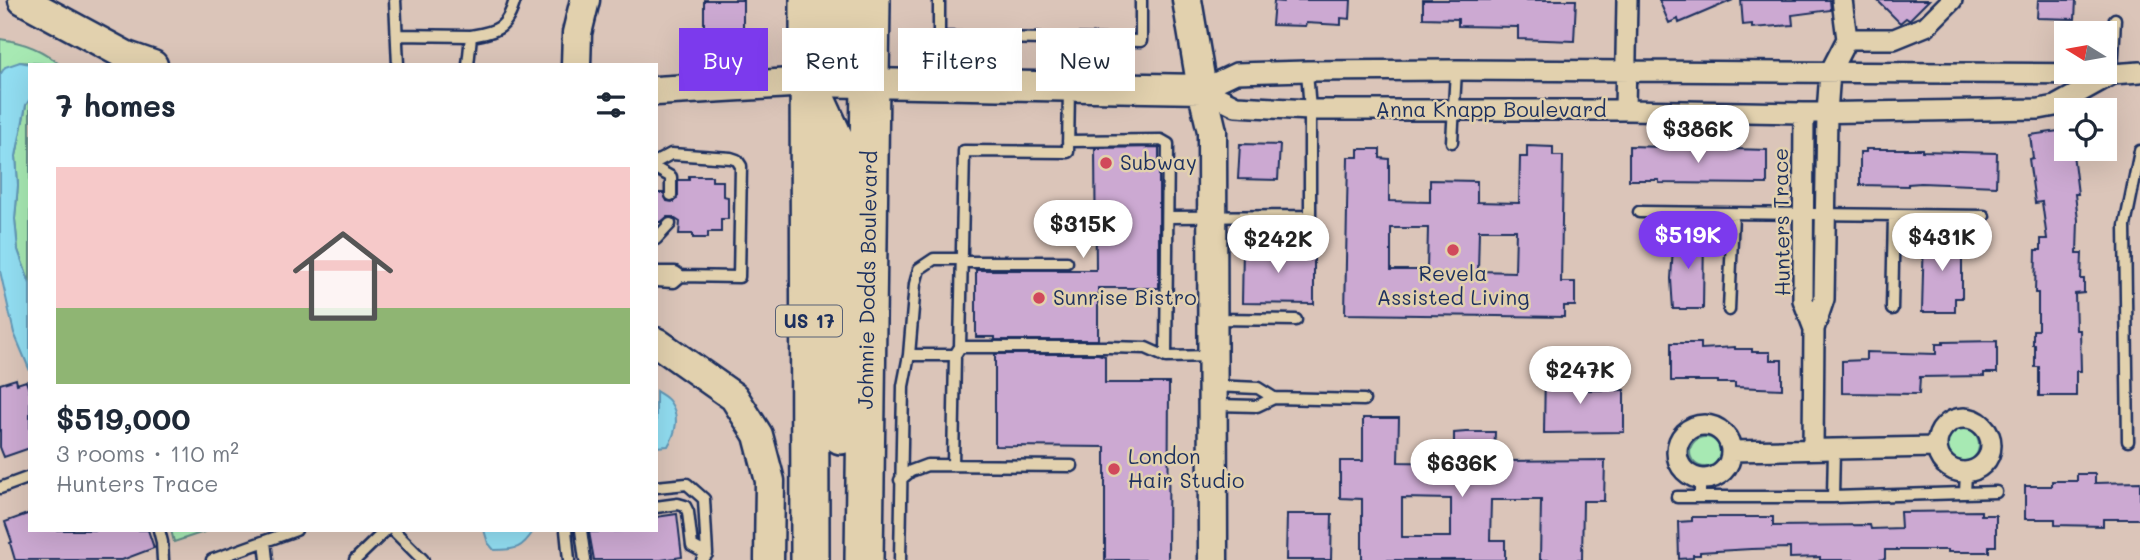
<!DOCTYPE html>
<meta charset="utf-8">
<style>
:root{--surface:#fff;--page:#f6f6f7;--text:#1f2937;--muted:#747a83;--accent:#7c3aed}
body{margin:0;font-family:Mali,sans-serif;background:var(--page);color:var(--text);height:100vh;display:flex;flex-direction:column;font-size:26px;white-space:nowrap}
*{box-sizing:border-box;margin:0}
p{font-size:23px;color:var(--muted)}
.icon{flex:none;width:38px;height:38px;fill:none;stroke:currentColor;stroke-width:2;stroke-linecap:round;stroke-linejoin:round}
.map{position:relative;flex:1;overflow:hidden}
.sheet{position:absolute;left:28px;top:63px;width:630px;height:469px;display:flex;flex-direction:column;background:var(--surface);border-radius:0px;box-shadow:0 7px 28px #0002}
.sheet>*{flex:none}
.guide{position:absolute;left:679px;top:28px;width:665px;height:63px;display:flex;gap:14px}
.needle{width:46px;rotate:281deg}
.tools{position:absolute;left:2054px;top:21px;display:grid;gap:14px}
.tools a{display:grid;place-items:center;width:63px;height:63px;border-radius:0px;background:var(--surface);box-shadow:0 7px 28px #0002;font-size:35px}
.price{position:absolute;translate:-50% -60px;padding:0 16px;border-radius:24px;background:#fff;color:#222;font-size:23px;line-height:46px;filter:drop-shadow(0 2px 4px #0008)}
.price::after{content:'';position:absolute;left:50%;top:42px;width:21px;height:16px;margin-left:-10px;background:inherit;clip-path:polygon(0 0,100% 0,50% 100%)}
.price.selected{background:var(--accent);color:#fff}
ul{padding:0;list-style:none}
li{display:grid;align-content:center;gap:14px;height:371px;padding:0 28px}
li span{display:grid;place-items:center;height:217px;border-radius:0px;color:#555}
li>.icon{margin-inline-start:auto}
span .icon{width:126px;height:126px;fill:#fffc;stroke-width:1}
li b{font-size:30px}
h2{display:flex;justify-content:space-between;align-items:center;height:84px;padding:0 28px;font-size:30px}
.chip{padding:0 24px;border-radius:0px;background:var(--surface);box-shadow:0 7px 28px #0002;font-size:24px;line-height:63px}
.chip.selected{background:var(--accent);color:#fff}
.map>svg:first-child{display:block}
</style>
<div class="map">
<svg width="2140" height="560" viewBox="0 0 2140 560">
<rect width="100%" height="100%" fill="#dbc5b9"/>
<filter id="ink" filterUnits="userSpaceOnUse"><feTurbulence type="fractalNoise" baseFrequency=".0143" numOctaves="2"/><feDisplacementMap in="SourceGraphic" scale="14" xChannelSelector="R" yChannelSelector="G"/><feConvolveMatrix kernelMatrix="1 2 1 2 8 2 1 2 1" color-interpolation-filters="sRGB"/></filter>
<g filter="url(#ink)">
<!-- green -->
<path fill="#a7e9b3" stroke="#618c88" stroke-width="2" d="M0,39C23,42 43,49 60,65L20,62L0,75Z
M30,99V284L18,250L15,219L18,185L16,156L26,105Z
M1817,138L1819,142L1818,202L1812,205L1813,139Z
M1943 445a18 18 0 1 1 36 0a18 18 0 1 1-36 0Z
M1690 452a15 15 0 1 1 30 0a15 15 0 1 1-30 0Z
M171,530H210L174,542Z"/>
<!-- water -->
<path fill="#92def2" stroke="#6298b7" stroke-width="2" d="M20,62L35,65H30V99L26,105L16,156L18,185L15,219L18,250L30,284V371L14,333L0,271V75L5,67Z
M656,391C660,394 667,397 670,402C680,416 676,433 668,446L656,447Z
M484,530H534C522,549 516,550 494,550L488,543Z"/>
<!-- building -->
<path fill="#cca9d2" stroke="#1b2f5e" stroke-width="2" fill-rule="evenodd" d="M704,0H743V30H704Z
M1283,0H1351L1350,19L1341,18V25L1306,23L1305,26L1272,25L1274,1L1283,2Z
M1423,0H1576L1574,41L1518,39V27L1458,26V19L1423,18Z
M1659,0H1733L1679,23L1678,19L1669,23Z
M1741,0H1830L1831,10L1792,15L1793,25L1752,28V24L1743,25Z
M1877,0H1929L1909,20L1906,18L1900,23Z
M2038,0H2076L2075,19L2037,18Z
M2066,130L2067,149L2069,155L2073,154L2078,194H2075L2078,220L2077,253H2082L2081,279H2084V293L2075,294L2076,330H2080L2081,371H2076V396H2039V367H2035V345H2033V330H2038V293H2035L2036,250H2041V239H2047L2042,202L2035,203L2029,159L2033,158L2030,135Z
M1240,144L1280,145L1278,180L1238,179Z
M1527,146L1553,147V156H1563L1561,282H1575V306H1564V317L1345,314L1348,157H1358V149H1380V158L1389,159V201L1430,202V180L1477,181V202L1519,203L1520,157H1527ZM1391,228H1428L1427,270H1391ZM1479,230H1516L1515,272L1478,271Z
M1629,146L1767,150V184L1659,183V180H1629Z
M1159,147V288H1098V340H995V337H976V270H1096L1095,148Z
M1866,149H1922V151L1997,153L1996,186L1921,183L1908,184V186L1860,185V152H1866Z
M689,176H712V181H723V196L728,197V219H721V232H708V238H693V234H679L680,222L672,217H667L661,222H656V193H664L667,201L674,202L678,196V180H689Z
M1674,232H1704L1703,309H1673L1671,279Z
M1924,233H1955V242H1962V298H1955V312H1922Z
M1243,247H1314V304L1242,303Z
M1997,341V373H1984V376L1920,377L1919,394L1842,393V361L1866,360V352L1936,354V344H1943V342Z
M1671,343H1701V349L1735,347V349H1752V352H1770V360H1782V389L1735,387V383H1718V381H1671Z
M995,354H1098L1105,356V383H1169L1168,560H1105V447L995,446Z
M1545,370H1582L1581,390H1624V432L1544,433Z
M16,379L17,384L26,381L30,393V448L4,457L0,447V384Z
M1363,418H1399L1398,462L1454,463V433L1466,432H1495L1494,461L1605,460L1604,501H1583L1582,560H1540L1541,500H1491L1490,540H1505V560H1362V499L1340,498V461H1363ZM1402,498L1451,499V537H1402Z
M2077,474H2095V483L2140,482V519H2103V526L2055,525V519H2025V486H2052V481H2077Z
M1981,511V515H1996V546H1989V552H1948V550H1885V559L1878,560H1820V557L1790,558V548L1751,549L1700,552V555H1693V558L1679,559L1678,522L1692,521V517H1773V526L1870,525L1871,529L1901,528L1900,512Z
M30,513V530H148L154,548L122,560H15L10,543L12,542L5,522Z
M677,514L682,557L661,560H594L589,532L656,530V517Z
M1287,514H1332L1331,560H1286Z"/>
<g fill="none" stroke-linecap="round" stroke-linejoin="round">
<defs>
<path id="lane" d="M395,0L398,65
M939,0V37L1141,41V0
M397,35L471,36
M468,65L471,36C499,31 507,28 515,0
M2112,74L2115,19
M1068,141L1161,140L1168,144L1166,357
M1452,142L1456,70
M656,162L671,154L731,158L737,160L741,166L739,277L681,276L675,272H656
M657,169L671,177V195
M1639,212L1984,216
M1168,217L1310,216V110L1307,71
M656,239L670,224
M962,262H1067
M656,281L674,282L681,276
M1892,309L1894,216
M1729,310L1733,214
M1214,319L1296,320
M960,347L964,151L1068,152L1069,88
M909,355L915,284L919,269L934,259H962
M1214,386L1258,388L1274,398
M1216,405L1257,406L1274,398L1364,400
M2128,441L2125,226L2140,151
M953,465L955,355
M1700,479V497
M900,480L911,471L927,465L1072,466
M656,487L687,484L704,499L707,554L702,560
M0,488L30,477
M1965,493L1966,473
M1677,497H1833L1834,449
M1833,497L1996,492
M656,507L678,504L685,506L688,512L692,546L707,554
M159,530L162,542L163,560
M393,530L423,560
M566,530L569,560
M581,530L585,560
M265,541L267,560
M212,560L296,530
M355,560L386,530
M900,560L903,386L909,355H955L960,347H1109L1146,348L1166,357L1212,356"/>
<path id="street" d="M1842,0L1847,39H1894L1926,26L1952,0
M1202,89L1236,73L1307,71L1456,70L2112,74L2140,72
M1202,89L1236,106L1310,110H1625L1804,113L2039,109L2055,106L2111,75
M1625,110L1627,0
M1804,113L1803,300L1814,329
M1937 445a27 27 0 1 1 54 0a27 27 0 1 1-54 0Z
M1677 452a27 27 0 1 1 54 0a27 27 0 1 1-54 0Z
M1813,449L1814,329L1824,299L1827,113L1830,72L1847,39
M1731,451L1937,447"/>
<path id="secondary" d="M23,0L127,56L153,65
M1187,0L1202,89L1212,131L1213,560
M576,65L577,33L585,0
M656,91L808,82L1202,89
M656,342L734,397L758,435L770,481L769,560"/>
<path id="highway" d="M809,0L810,560
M838,0L839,34L871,83
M813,93L841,154V435
M864,560L871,0"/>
</defs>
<!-- lane casing -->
<use href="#lane" stroke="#1b2f5e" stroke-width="15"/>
<!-- street casing -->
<use href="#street" stroke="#1b2f5e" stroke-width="24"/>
<!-- secondary casing -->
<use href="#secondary" stroke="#1b2f5e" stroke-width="33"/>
<!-- highway casing -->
<use href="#highway" stroke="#1b2f5e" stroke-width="42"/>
<!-- lane -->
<use href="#lane" stroke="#e2d1ae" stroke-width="10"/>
<!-- street -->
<use href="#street" stroke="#e2d1ae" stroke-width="19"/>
<!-- secondary -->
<use href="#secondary" stroke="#e2d1ae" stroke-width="28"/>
<!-- highway -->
<use href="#highway" stroke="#e2d1ae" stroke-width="37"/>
</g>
</g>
<!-- markers -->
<g fill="#d1495b" stroke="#e2d1ae" stroke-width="2.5">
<circle cx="1106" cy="163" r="7"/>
<circle cx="1453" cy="250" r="7"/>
<circle cx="1039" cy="298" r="7"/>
<circle cx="1114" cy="469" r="7"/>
</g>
<g text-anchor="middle" stroke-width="5" stroke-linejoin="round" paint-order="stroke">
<!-- shield labels -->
<rect fill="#e2d1ae" stroke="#576076" stroke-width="2" x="776" y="305.5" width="66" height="31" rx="5"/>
<g font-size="19" font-weight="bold" fill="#1b2f5e">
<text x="809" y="328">US 17</text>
</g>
<!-- street labels -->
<g font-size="21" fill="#1b2f5e" stroke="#e2d1ae">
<text x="1491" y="117">Anna Knapp Boulevard</text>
<text transform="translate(1782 222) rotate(-91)" y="7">Hunters Trace</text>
<text transform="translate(868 280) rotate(-89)" y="7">Johnnie Dodds Boulevard</text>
</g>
<!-- poi labels -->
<g font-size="21" fill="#1b2f5e" stroke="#e2d1ae" text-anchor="start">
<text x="1120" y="170">Subway</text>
<text x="1453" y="281" text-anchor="middle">Revela<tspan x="1453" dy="24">Assisted Living</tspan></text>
<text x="1053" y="305">Sunrise Bistro</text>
<text x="1128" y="464">London<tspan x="1128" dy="24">Hair Studio</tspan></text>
</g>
</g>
</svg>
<div class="tools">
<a><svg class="needle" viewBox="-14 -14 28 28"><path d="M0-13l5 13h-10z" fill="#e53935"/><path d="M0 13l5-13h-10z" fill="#747a83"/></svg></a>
<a><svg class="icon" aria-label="locate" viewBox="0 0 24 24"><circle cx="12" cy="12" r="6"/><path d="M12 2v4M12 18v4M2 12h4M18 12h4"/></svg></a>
</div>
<b class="price" style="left:1698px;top:165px">$386K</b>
<b class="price" style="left:1083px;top:260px">$315K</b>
<b class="price selected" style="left:1688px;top:271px">$519K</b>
<b class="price" style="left:1942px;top:273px">$431K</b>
<b class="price" style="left:1278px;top:275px">$242K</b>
<b class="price" style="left:1580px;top:406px">$247K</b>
<b class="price" style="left:1462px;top:499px">$636K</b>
<div class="guide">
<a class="chip selected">Buy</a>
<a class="chip">Rent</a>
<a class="chip">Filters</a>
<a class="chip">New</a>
</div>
<section class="sheet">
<h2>7 homes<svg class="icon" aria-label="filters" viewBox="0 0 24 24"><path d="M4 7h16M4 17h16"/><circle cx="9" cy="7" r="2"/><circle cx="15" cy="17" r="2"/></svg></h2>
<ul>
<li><span style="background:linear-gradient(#f6c9c9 65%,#8fb573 0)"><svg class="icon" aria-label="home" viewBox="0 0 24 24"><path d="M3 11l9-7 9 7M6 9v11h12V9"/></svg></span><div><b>$519,000</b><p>3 rooms · 110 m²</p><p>Hunters Trace</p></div></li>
</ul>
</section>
</div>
